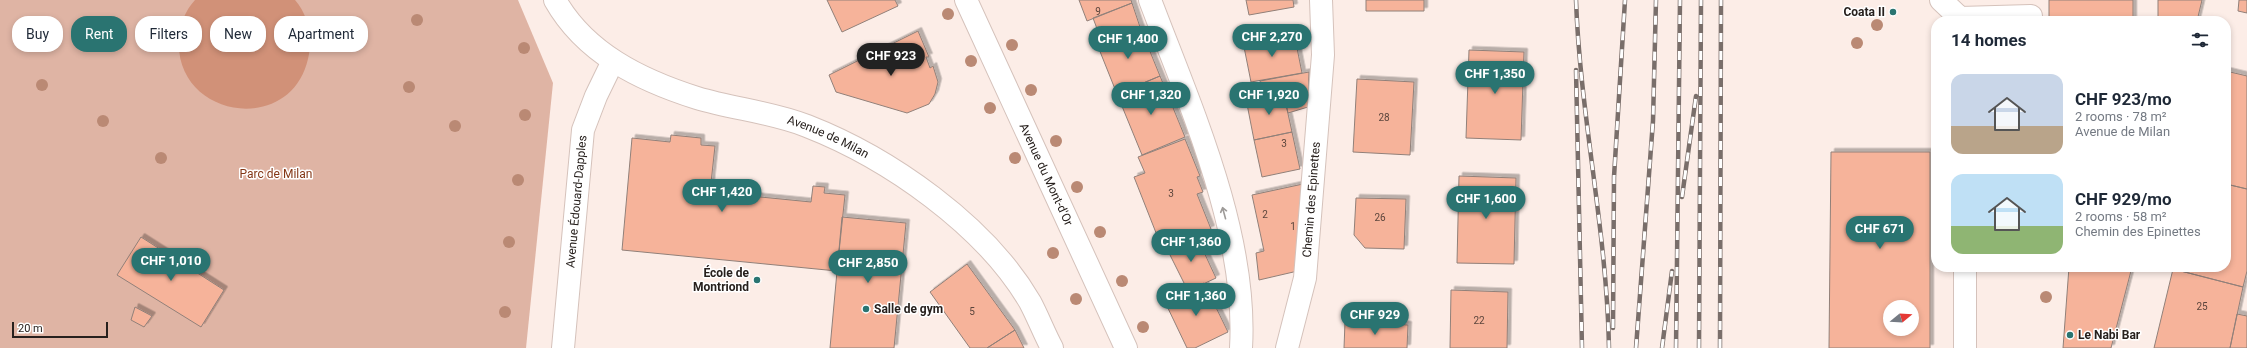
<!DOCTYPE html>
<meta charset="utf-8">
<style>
:root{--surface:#fff;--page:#f6f6f7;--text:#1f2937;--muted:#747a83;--accent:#2a7471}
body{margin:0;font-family:Roboto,sans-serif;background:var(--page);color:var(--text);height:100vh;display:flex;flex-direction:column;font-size:15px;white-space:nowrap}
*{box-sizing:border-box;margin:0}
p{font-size:13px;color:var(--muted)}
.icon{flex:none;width:22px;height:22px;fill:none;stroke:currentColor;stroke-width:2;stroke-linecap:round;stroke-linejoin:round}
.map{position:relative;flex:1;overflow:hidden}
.drawer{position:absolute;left:1931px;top:16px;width:300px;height:256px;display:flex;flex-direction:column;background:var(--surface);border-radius:16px;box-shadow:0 2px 6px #0003}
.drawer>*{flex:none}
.banner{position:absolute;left:12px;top:16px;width:380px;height:36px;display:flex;gap:8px}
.needle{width:26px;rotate:72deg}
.buttons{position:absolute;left:1883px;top:300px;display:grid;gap:8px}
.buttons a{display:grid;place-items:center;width:36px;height:36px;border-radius:50%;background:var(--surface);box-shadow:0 2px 6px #0003;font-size:20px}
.scale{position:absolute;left:12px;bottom:10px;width:96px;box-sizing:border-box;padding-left:4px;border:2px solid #27201d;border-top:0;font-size:11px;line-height:14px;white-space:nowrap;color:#27201d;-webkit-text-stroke:3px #fff;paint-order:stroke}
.price{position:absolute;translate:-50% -34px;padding:0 9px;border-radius:14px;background:var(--accent);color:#fff;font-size:13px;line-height:26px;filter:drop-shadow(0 1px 2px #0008)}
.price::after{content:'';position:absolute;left:50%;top:24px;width:12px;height:9px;margin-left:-6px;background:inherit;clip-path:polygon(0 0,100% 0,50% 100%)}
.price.on{background:#222;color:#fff}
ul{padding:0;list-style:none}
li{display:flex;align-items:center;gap:12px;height:100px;padding:0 20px}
li span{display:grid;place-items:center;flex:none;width:112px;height:80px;border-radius:12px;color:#555}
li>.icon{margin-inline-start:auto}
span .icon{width:48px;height:48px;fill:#fffc;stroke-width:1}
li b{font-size:17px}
h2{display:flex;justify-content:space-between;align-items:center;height:48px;padding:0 20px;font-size:17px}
.pill{padding:0 14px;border-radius:16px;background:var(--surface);box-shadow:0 2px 6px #0003;font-size:14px;line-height:36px}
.pill.on{background:var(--accent);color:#fff}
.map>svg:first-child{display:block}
</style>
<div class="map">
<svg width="2247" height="348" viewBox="0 0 2247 348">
<defs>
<filter id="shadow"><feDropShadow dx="3.5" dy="-3.5" stdDeviation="0" flood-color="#0004"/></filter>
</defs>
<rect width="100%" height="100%" fill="#fcede7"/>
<!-- green -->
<path fill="#dfb4a4" d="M0,0H518L553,83L526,348H0Z"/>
<!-- water -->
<path fill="#d19178" d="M195,0H295C309,16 313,39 308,59C290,137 173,118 179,38C180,24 185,11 195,0Z"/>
<!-- building -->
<path fill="#f6b39a" stroke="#918079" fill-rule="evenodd" filter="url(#shadow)" d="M827,0H895L898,6L842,32Z
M1079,0H1131L1132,3L1087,21Z
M1246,0H1293L1294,7L1249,15Z
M1366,0H1424V11H1366Z
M2049,0H2133V21H2049Z
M2158,0H2202L2197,21H2158Z
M2239,0H2247V13L2238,11Z
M1132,3L1140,27L1102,42L1093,18Z
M1140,27L1160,76L1117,94L1097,44Z
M918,31L929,57H926L930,68L933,66L938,82L935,94L929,104L907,113L836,92L829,75Z
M1294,33L1302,73L1251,82L1243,42Z
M1469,50L1524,52L1521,140L1466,138Z
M2226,71L2247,76V189L2226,184Z
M1309,72L1308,107L1288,113L1283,91L1263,95L1260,81Z
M1160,76L1185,137L1142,155L1117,94Z
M1357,79L1414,82L1410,155L1353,152Z
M1283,91L1292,132L1254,140L1246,99Z
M1292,132L1300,169L1262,177L1254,140Z
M671,135L701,138V145L715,146L710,192L811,202L813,186L825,187L824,193L845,195L837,271L622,250L632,138L670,142Z
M1185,139L1200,176L1197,177L1203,192L1197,194L1211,229L1162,248L1134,177L1145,173L1138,157Z
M1831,152H1930V348H1829ZM1890,307H1912V329H1890Z
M1459,176L1516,178L1514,264L1457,263Z
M1303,184L1302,270L1259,280L1256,253L1264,251L1252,195Z
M2226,184L2247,189V271L2243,287L2173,269V267H2226Z
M1356,198L1406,199L1404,249L1365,248L1354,235Z
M842,217L906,223L894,348H830Z
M1196,235L1216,278L1188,291L1166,247Z
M141,237L224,290L201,327L117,275Z
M967,264L1015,330L987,348H970L930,292Z
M2069,267H2132L2111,348H2063Z
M2173,269L2243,287L2230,348H2154Z
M1204,283L1228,332L1195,348H1187L1165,302Z
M1451,290L1508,292L1507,348H1450Z
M135,307L152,316L144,327L131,320Z
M2237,314L2247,316V348H2230Z
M1345,322L1408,325L1407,348H1344Z
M1015,330L1024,348H987Z"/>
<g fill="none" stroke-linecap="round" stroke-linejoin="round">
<defs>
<path id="pedestrian" d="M1941,0L1960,18V21
M1960,18L2031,16V21
M1965,267V348"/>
<g id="minor">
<path d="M1150,0C1190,106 1248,233 1241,348"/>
<path id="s1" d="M563,348L583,130L596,96L613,61"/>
<path id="s2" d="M1287,348L1305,278L1323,55L1321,0"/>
</g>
<g id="tertiary">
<path id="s3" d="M555,0C585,53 640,80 697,98C733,109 772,112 807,126C889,158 985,225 1030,302C1038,317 1044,333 1052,348"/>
<path id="s4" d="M966,0L1126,348"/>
</g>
</defs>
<!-- pedestrian casing -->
<use href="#pedestrian" stroke="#d5c2bb" stroke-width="24"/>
<!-- minor casing -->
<use href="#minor" stroke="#d5c2bb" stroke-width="24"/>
<!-- tertiary casing -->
<use href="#tertiary" stroke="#d5c2bb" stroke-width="24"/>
<!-- pedestrian -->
<use href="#pedestrian" stroke="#fff" stroke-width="22"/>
<!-- minor -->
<use href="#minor" stroke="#fff" stroke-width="22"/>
<!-- tertiary -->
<use href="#tertiary" stroke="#fff" stroke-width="22"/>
<defs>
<path id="rail" d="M1576,0C1580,116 1607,231 1609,348
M1576,70L1582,348
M1682,197L1696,96
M1613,328L1614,177L1625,0
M1636,348L1653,121L1656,0
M1662,348L1672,271
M1676,348L1680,0
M1699,348L1701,0
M1720,348L1721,0"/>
</defs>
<!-- rail casing -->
<use href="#rail" stroke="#796e6a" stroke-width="4.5"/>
<!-- rail -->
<use href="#rail" stroke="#fff" stroke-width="3" stroke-dasharray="9" stroke-linecap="butt"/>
</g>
<!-- trees -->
<g fill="#ba8974">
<circle cx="948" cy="14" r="6"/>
<circle cx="417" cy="20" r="6"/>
<circle cx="1877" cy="25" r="6"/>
<circle cx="1857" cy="43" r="6"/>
<circle cx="1012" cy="45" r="6"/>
<circle cx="524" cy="48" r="6"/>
<circle cx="971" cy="61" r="6"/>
<circle cx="42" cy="85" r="6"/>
<circle cx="409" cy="87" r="6"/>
<circle cx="1031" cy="90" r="6"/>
<circle cx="990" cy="108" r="6"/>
<circle cx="525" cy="115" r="6"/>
<circle cx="103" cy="121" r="6"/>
<circle cx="455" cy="126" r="6"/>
<circle cx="1056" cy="141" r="6"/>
<circle cx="161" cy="158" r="6"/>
<circle cx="1015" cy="158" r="6"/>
<circle cx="518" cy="180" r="6"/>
<circle cx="1077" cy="187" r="6"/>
<circle cx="1100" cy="232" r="6"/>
<circle cx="509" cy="242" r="6"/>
<circle cx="1053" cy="253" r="6"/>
<circle cx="1122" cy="281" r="6"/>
<circle cx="2046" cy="297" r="6"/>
<circle cx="1076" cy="299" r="6"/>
<circle cx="505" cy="312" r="6"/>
<circle cx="1143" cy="327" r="6"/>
</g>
<!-- one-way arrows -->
<defs><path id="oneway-shaft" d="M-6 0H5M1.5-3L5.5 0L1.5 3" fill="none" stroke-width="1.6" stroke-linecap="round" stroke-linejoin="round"/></defs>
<use stroke="#9e9b99" href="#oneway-shaft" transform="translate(1224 213) rotate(-105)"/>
<!-- markers -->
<g fill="#2a7471" stroke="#fff" stroke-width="1.5">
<circle cx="1893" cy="12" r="4"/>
<circle cx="757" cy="280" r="4"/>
<circle cx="866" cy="309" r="4"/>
<circle cx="2070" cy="335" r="4"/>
</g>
<g text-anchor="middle" stroke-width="3" stroke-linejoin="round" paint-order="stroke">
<!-- number labels -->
<g font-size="10" fill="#5b453c">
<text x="1098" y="15">9</text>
<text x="1384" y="121">28</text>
<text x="1284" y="147">3</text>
<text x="1171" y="197">3</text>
<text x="1265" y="218">2</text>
<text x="1380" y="221">26</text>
<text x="1293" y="230">1</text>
<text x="2202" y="310">25</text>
<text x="972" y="315">5</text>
<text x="1479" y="324">22</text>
</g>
<!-- poi labels -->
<g font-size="12" font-weight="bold" fill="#27201d" stroke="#fff" text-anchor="end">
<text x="1885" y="16">Coata II</text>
<text x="749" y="277">École de<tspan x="749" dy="14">Montriond</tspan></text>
<text x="874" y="313" text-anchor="start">Salle de gym</text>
<text x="2078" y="339" text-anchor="start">Le Nabi Bar</text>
</g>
<!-- street labels -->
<g font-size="12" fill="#27201d" stroke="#fff">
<text dy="4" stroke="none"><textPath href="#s3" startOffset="314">Avenue de Milan</textPath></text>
<text dy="4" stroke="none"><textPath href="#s4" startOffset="192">Avenue du Mont-d'Or</textPath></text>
<text dy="4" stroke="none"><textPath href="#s2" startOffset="151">Chemin des Epinettes</textPath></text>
<text dy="4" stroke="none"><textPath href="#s1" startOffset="147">Avenue Édouard-Dapples</textPath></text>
</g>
<!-- park labels -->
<g font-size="12" fill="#843716" stroke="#fff">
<text x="276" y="178">Parc de Milan</text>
</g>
</g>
</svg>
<div class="buttons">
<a><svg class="needle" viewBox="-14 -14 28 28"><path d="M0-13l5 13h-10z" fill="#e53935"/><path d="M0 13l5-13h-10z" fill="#747a83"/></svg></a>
</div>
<div class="scale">20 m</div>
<b class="price" style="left:1272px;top:58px">CHF 2,270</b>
<b class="price" style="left:1128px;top:60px">CHF 1,400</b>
<b class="price on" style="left:891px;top:77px">CHF 923</b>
<b class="price" style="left:1495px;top:95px">CHF 1,350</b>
<b class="price" style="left:1151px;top:116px">CHF 1,320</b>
<b class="price" style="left:1269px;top:116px">CHF 1,920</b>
<b class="price" style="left:722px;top:213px">CHF 1,420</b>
<b class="price" style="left:1486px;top:220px">CHF 1,600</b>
<b class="price" style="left:1880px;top:250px">CHF 671</b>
<b class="price" style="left:1191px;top:263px">CHF 1,360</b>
<b class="price" style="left:171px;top:282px">CHF 1,010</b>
<b class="price" style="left:868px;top:284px">CHF 2,850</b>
<b class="price" style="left:1196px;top:317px">CHF 1,360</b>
<b class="price" style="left:1375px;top:336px">CHF 929</b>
<div class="banner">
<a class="pill">Buy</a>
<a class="pill on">Rent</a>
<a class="pill">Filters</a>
<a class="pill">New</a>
<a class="pill">Apartment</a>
</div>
<section class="drawer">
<h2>14 homes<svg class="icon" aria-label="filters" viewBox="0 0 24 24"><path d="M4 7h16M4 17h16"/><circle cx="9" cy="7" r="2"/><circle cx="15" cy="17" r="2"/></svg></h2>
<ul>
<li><span style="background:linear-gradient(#c9d6e8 65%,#b9a48a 0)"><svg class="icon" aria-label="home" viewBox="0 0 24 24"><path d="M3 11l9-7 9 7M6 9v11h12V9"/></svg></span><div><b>CHF 923/mo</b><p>2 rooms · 78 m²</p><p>Avenue de Milan</p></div></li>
<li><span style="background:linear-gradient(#bfe0f5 65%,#8fb573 0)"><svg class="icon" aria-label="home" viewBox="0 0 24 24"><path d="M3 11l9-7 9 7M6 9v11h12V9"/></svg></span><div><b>CHF 929/mo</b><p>2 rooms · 58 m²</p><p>Chemin des Epinettes</p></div></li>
</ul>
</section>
</div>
